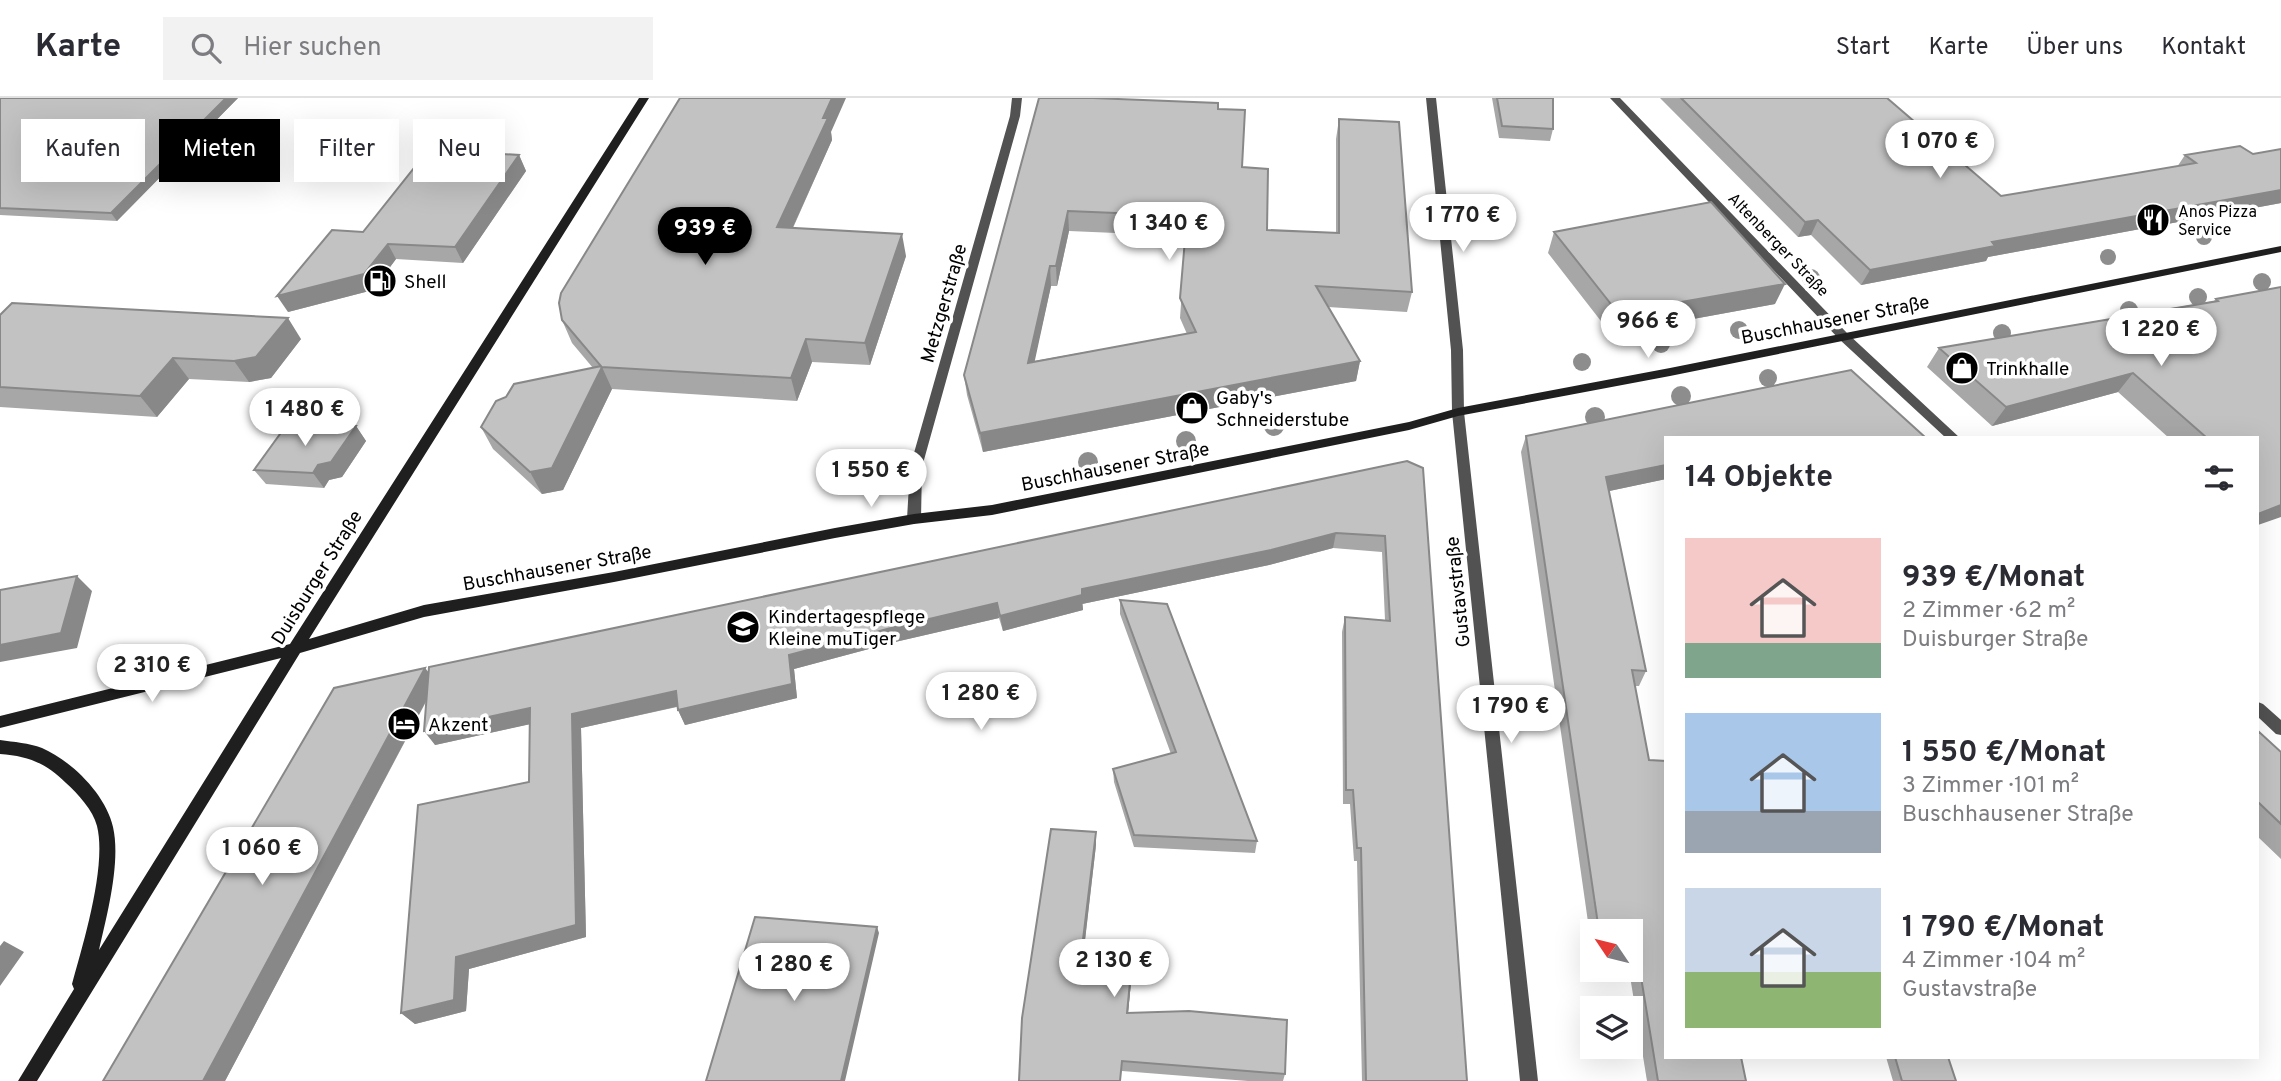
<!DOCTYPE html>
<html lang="de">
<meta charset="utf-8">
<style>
:root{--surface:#fff;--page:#f2f2f3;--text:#2b2b33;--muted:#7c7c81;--line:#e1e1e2;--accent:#000}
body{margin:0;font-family:Overpass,sans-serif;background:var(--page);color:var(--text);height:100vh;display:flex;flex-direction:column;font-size:26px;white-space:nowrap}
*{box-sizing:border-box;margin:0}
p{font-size:23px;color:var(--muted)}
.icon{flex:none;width:38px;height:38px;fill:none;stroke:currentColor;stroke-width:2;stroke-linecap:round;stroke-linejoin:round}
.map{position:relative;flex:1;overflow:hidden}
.details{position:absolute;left:1664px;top:338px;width:595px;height:623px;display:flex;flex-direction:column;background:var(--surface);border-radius:0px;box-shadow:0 7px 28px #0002}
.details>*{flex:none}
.guide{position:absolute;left:21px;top:21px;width:665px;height:63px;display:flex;gap:14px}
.needle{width:46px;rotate:305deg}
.buttons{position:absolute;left:1580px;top:821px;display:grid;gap:14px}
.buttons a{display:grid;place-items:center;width:63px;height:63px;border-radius:0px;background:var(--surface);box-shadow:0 7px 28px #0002;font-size:35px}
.price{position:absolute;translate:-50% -60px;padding:0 16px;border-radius:24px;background:#fff;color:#222;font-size:23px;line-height:46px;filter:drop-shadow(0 2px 4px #0008)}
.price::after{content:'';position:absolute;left:50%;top:42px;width:21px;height:16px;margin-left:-10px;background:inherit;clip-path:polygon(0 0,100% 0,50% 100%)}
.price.current{background:var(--accent);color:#fff}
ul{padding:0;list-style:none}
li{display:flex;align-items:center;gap:21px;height:175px;padding:0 21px}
li span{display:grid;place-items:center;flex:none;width:196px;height:140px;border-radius:0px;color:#555}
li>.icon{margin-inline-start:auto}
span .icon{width:84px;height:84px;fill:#fffc;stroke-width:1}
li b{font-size:30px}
h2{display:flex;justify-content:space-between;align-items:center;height:84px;padding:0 21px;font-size:30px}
.tag{padding:0 24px;border-radius:0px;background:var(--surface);box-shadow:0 7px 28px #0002;font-size:24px;line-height:63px}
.tag.current{background:var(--accent);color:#fff}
header{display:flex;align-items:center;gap:42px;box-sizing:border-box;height:98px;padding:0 35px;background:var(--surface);border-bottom:2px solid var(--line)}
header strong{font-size:33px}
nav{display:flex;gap:38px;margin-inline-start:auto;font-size:24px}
.search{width:490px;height:63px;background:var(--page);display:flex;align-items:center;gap:18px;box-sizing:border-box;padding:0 24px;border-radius:0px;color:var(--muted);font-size:26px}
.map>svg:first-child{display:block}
</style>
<header>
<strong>Karte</strong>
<div class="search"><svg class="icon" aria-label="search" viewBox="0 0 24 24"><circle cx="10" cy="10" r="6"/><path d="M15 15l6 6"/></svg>Hier suchen</div>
<nav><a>Start</a><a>Karte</a><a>Über uns</a><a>Kontakt</a></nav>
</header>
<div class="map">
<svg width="2281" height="983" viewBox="0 0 2281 983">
<rect width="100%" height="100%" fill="#fff"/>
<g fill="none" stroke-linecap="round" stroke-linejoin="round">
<!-- minor -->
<path fill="#525252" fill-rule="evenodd" d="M1012,0H1022L1020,18L922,369L921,421L914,426L907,421L910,369L1010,18Z
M1426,0H1436L1463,252L1464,314L1538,983H1520L1452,314L1451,252Z
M1610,0H1620L1847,235L1960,340H1946L1839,241Z
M2258,604L2263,606L2281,622V637L2276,636L2258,619Z"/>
<!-- secondary -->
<path fill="#1f1f1f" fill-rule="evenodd" d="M639,0H649L309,541L424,507L614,474L835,430L914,416L992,407L1409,324L1458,310L1670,270L2281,148V154L1670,278L1458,318L1409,332L992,417L914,426L835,440L614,484L424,519L300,555L37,983H18L74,891L72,886C83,846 107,768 97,728C93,712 78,696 66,685C46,665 28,658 0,656V642C14,644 29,645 42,650C72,663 106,697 113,729C121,764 107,817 99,852L281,560L0,630V618L290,546Z"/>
</g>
<!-- trees -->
<g fill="#8d8d8d">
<circle cx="2204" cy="139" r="8"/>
<circle cx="2108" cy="159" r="8"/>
<circle cx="1811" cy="180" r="9"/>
<circle cx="2262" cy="184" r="9"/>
<circle cx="2198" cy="199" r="9"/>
<circle cx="2129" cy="212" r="9"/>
<circle cx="1739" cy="232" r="9"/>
<circle cx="2002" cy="235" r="9"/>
<circle cx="1661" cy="246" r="9"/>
<circle cx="1582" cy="264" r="9"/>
<circle cx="1768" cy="280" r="9"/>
<circle cx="1681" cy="298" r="10"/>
<circle cx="1595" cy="319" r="10"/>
<circle cx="1274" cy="328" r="10"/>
<circle cx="1186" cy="343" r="10"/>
<circle cx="1088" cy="364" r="10"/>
</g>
<!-- wall -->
<path fill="#a7a7a7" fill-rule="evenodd" d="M0,0H238L117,123L0,117Z
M1039,0L1218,11L1267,132L1336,135V41L1339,21L1412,194L1407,214L1328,209L1360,263L1356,283L983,354L967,297L964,277ZM1069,133L1186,138L1180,220L1187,236L1034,263L1051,188H1057Z
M1492,0H1553V31L1550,43L1499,40Z
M1660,0H1887L2001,98L2177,69L2185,57L2253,56L2281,51V105L1988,159L1986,163L1861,187L1811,137L1798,139Z
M831,34L832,42L793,130L906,158L870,267L812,264L797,303L612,291L563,392L542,396L493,351L481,329L593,270L572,245L562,222Z
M519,57L526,73L463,165L396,161L373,192L288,214L363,134Z
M1554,134L1775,206L1611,236L1548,155Z
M2281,189L2273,421L2258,340H2169L2118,294L1992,328L1927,269L1939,250L2214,203L2216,201Z
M0,217L301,241L271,280L249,284L189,281L157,319L0,309Z
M356,328L366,343L342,379L329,382L324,390L266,386L254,372Z
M1526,338L1666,340V381L1609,393L1646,573L1639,588H1635L1666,959L1746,983H1647L1629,872H1631V833H1592V845H1591L1521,354Z
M1407,363L1467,983H1362L1357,763H1354L1350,706H1343L1342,534L1345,519L1385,522L1382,454L1333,450L1269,467L1082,506L1083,512L1003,533L999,520L895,544L794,571L797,600L685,627L678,612L677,609L581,630L586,839L469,871L466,913L415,926L401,915L529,684L530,626L435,647L427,602L225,983H103L425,570L429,575Z
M1120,502L1257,743L1255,755L1134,749L1114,684L1113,671L1171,656L1120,516Z
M2258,633L2281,654V761L2258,739Z
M1096,747L1083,858L1132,874L1128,915L1285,976L1283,983H1248L1122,973L1019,983Z
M1886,959H1948L1956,983H1893Z"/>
<!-- shaded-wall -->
<path fill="#888" d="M226,0H238L117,123L111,115Z
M832,0H846L831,34L832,42L783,151L777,129Z
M519,57L526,73L463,165L455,149Z
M2281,92V105L1988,159L1986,163L1861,187L1870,172L1992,144Z
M1068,113L1069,133L1057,188L1056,168Z
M1818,122L1811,137L1798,139L1805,124Z
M902,136L906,158L870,267L865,245Z
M388,146L396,161L373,192L288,214L277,198Z
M1050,168L1051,188L1030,285L1028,265Z
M1785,186L1775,206L1611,236L1618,215Z
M288,220L301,241L271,280L249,284L234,263Z
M806,241L812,264L797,303L791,280Z
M173,260L189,281L157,319L140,298Z
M1360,263L1356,283L983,354L980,335Z
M602,269L612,291L563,392L542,396L530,374Z
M2133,275L2118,294L1992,328L2006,309Z
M356,328L366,343L342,379L329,382L324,390L313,375L318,367Z
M1666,367V381L1600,395L1606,379Z
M2281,407V419L2258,427V416Z
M1336,435L1333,450L1269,467L1082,506V491Z
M77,478L92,493L77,550L0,564V547Z
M1082,497L1083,512L1003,533L1000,518Z
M997,505L999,520L895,544L794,571L797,600L685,627L678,612L789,557L891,530Z
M425,570L436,584L225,983H203Z
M676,593L684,607L581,630L586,839L469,871L466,913L415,926L401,915L456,859L572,616Z
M530,610L540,624L435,647L424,633Z
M1096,734V747L1082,869L1081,858Z
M877,829L879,835L845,983H841Z
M4,843L24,854L0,888V848Z
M1132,863V874L1127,926V915Z"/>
<!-- building -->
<path fill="#c2c2c2" stroke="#888" stroke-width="2" fill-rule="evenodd" d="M0,0H226L111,115L0,110Z
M680,0H832L823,20H828L777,129L902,136L865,245L806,241L791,280L602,269L552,370L530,374L481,329L496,303L506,299L514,286L601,268L562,222L559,205L561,195Z
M1039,0H1093L1218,5V11L1245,12L1242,69L1268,71L1267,132L1339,135V21L1399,24L1412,194L1316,188L1360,263L980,335L964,277ZM1068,113L1187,118L1180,200L1196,234L1028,265L1050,168H1056Z
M1497,0H1553V31L1502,28Z
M1681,0H1887L2001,98L2196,65L2185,57L2240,48L2253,56L2281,51V92L1992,144L1995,148L1870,172L1818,122L1805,124Z
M438,52L519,57L455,149L388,146L364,176L277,198L332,132L363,134L426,55Z
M1711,104L1785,186L1618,215L1554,134Z
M2281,189V407L2258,416V340H2207L2133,275L2006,309L1939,250L2218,203L2216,201Z
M12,205L288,220L256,259L234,263L173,260L140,298L0,289V217Z
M1851,272L1926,340H1666V367L1606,379L1646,573L1632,572L1649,662L1666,663V959H1741L1746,983H1658L1634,836H1631V833H1599L1526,338Z
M288,325L356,328L331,364L318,367L313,375L254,372Z
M1407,363L1423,370L1467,983H1366L1361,750H1357L1353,692H1346L1345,519L1390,523L1385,438L1336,435L1271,452L1082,491V497L1000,518L997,505L891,530L789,557L792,586L678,612L676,593L572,616L576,827L456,859L454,902L401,915L418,707L529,684L530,610L424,633L429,569Z
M77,478L61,535L0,547V492Z
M1120,502L1167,506L1257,743L1134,737L1113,671L1176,654Z
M425,570L203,983H103L334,590Z
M2258,633L2281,654V726L2258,704Z
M1051,731L1096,734L1081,858L1132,863L1127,915L1189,913L1287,922L1285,976L1122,963L1120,983H1019L1022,920Z
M755,819L877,829L841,983H706Z
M1895,959H1948L1956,983H1902Z"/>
<!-- icons -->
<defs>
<symbol id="restaurant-disc" viewBox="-11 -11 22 22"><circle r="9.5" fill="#000" stroke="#fff"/><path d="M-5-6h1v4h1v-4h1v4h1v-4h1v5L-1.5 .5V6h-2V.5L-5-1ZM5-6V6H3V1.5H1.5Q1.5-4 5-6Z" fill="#fff"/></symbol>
<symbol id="fuel-disc" viewBox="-11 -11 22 22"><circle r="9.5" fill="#000" stroke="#fff"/><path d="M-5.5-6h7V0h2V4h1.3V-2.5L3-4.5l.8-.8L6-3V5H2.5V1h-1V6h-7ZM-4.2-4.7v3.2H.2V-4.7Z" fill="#fff"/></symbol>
<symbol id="shop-disc" viewBox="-11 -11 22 22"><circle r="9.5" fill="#000" stroke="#fff"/><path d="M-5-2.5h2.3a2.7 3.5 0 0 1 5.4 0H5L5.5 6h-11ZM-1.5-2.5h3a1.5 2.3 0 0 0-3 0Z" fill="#fff"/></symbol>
<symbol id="school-disc" viewBox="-11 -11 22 22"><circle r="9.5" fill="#000" stroke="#fff"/><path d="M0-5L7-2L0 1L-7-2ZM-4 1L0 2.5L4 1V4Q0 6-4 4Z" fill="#fff"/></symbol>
<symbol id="hotel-disc" viewBox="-11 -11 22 22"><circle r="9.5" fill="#000" stroke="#fff"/><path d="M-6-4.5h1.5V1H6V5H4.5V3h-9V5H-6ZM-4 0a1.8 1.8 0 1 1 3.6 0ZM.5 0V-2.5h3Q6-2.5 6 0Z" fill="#fff"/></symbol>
</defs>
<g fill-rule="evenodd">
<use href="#restaurant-disc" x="2134" y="103" width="38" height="38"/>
<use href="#fuel-disc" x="361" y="164" width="38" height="38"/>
<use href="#shop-disc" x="1943" y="251" width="38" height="38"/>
<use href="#shop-disc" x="1173" y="291" width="38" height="38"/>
<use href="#school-disc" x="724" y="510" width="38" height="38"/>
<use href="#hotel-disc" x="385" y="607" width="38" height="38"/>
</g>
<g text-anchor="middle" stroke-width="7" stroke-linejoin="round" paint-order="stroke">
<!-- far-poi labels -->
<g font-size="16" fill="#000" stroke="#fff" text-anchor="start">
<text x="2178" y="119">Anos Pizza<tspan x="2178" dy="18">Service</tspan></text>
</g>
<!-- far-street labels -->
<g font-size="16" fill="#000" stroke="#fff">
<text transform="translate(1779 146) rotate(46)" y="6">Altenberger Straße</text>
</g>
<!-- poi labels -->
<g font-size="19" fill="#000" stroke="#fff" text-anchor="start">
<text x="404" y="190">Shell</text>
<text x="1986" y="277">Trinkhalle</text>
<text x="1216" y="306">Gaby's<tspan x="1216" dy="22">Schneiderstube</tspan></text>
<text x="768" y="525">Kindertagespflege<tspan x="768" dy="22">Kleine muTiger</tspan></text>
<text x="428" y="633">Akzent</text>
</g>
<!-- street labels -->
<g font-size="19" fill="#000" stroke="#fff">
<text transform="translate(943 205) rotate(-74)" y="7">Metzgerstraße</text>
<text transform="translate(1835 221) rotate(-11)" y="7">Buschhausener Straße</text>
<text transform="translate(1115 368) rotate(-11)" y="7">Buschhausener Straße</text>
<text transform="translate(557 469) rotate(-10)" y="7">Buschhausener Straße</text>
<text transform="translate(316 479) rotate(-58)" y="7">Duisburger Straße</text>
<text transform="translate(1457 494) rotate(-96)" y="7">Gustavstraße</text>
</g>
</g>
</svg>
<div class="buttons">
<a><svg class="needle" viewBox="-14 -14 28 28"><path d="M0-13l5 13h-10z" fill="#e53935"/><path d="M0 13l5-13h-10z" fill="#7c7c81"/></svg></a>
<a><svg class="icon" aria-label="layers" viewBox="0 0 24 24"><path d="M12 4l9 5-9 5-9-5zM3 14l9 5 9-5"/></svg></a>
</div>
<b class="price" style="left:1940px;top:82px">1 070 €</b>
<b class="price" style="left:1463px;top:156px">1 770 €</b>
<b class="price" style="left:1169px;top:164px">1 340 €</b>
<b class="price current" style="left:705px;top:169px">939 €</b>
<b class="price" style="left:1648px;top:262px">966 €</b>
<b class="price" style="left:2161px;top:270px">1 220 €</b>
<b class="price" style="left:305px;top:350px">1 480 €</b>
<b class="price" style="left:871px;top:411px">1 550 €</b>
<b class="price" style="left:152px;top:606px">2 310 €</b>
<b class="price" style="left:981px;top:634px">1 280 €</b>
<b class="price" style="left:1511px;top:647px">1 790 €</b>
<b class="price" style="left:262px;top:789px">1 060 €</b>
<b class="price" style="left:1114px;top:901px">2 130 €</b>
<b class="price" style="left:794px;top:905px">1 280 €</b>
<div class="guide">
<a class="tag">Kaufen</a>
<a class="tag current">Mieten</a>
<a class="tag">Filter</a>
<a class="tag">Neu</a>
</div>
<section class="details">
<h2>14 Objekte<svg class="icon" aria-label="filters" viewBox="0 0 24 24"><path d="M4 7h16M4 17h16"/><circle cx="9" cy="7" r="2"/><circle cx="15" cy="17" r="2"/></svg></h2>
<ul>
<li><span style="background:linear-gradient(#f6c9c9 75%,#7fa58c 0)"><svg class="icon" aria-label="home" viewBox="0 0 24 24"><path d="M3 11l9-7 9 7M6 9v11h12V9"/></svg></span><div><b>939 €/Monat</b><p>2 Zimmer · 62 m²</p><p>Duisburger Straße</p></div></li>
<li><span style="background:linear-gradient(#a9c7e8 70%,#9aa5b1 0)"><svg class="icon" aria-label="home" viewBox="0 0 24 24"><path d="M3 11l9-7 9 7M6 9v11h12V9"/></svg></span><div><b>1 550 €/Monat</b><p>3 Zimmer · 101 m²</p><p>Buschhausener Straße</p></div></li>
<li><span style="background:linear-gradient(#c9d6e8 60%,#8fb573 0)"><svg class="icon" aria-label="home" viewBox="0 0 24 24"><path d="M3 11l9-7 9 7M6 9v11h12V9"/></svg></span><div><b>1 790 €/Monat</b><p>4 Zimmer · 104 m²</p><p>Gustavstraße</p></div></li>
</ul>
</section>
</div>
